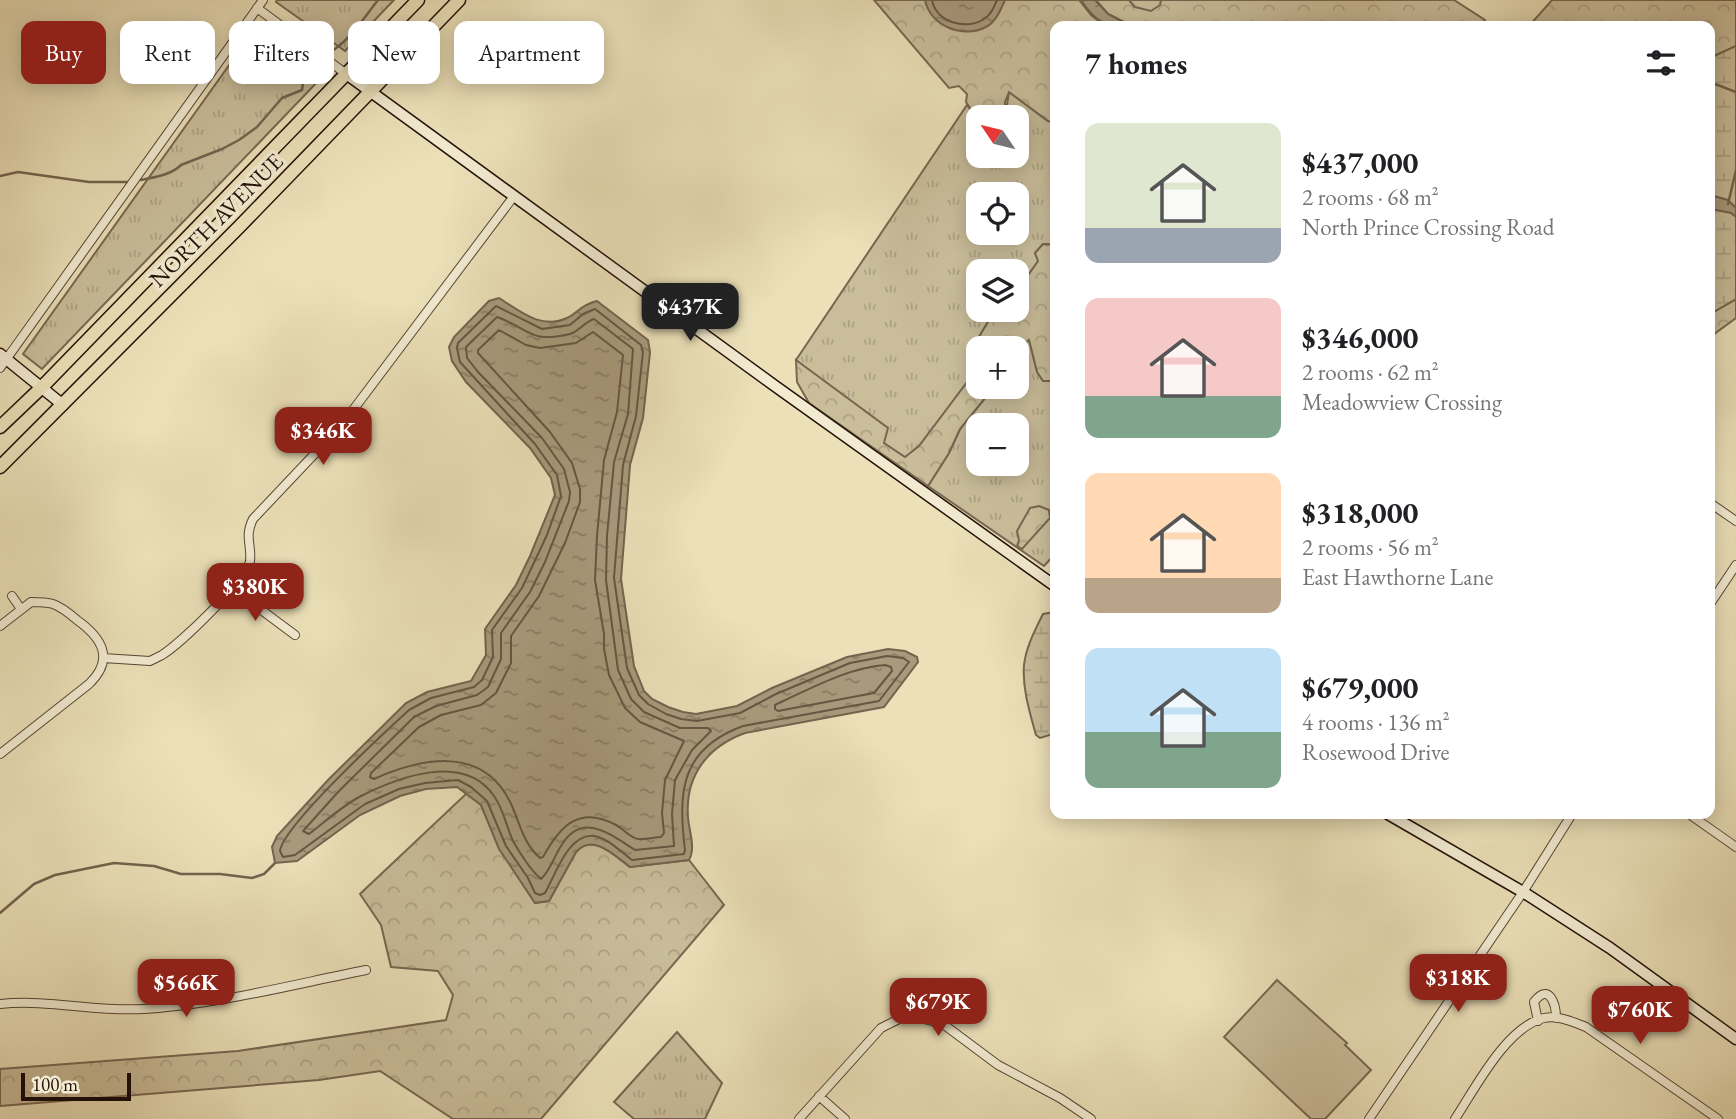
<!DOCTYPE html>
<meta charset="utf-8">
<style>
:root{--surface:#fff;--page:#f2f2f2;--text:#202124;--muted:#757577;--accent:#8f2418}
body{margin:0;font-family:"EB Garamond",serif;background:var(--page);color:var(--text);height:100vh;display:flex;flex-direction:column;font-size:26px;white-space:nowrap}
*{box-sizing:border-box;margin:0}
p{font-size:23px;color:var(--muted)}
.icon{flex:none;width:38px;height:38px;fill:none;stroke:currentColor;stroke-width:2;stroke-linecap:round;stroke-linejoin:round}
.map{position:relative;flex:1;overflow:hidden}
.side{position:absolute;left:1050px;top:21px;width:665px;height:798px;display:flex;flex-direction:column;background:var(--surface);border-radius:14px;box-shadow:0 4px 18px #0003}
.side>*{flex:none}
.banner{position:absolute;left:21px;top:21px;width:665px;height:63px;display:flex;gap:14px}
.needle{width:46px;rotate:305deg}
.tools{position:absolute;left:966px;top:105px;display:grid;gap:14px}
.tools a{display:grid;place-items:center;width:63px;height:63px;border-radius:14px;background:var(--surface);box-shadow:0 4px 18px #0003;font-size:35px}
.scale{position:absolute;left:21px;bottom:18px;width:110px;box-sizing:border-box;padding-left:7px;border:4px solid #251108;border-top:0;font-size:19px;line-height:24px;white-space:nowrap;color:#251108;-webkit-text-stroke:5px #f2ebd1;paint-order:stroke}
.price{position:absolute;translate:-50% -60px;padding:0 16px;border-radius:14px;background:var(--accent);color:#fff;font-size:23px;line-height:46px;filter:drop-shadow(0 2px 4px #0008)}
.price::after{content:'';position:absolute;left:50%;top:42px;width:21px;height:16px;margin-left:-10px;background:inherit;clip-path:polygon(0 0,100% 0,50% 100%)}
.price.active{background:#222;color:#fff}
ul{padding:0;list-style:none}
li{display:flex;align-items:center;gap:21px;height:175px;padding:0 35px}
li span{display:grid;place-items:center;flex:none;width:196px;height:140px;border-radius:14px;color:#555}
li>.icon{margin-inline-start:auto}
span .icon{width:84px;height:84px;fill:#fffc;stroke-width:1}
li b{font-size:30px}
h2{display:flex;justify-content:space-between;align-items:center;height:84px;padding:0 35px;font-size:30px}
.pill{padding:0 24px;border-radius:14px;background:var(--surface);box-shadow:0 4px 18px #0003;font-size:24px;line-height:63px}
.pill.active{background:var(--accent);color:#fff}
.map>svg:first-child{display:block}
</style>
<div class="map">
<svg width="1736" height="1119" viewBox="0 0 1736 1119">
<defs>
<pattern id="grass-tufts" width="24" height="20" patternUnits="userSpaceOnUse" patternTransform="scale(1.75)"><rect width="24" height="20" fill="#c9bd9a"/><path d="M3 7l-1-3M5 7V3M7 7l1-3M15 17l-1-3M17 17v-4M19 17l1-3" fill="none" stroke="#aca183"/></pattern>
<pattern id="forest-crowns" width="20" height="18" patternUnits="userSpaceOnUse" patternTransform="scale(1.75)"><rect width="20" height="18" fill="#c9bd9a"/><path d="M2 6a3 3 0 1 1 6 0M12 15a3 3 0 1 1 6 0" fill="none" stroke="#aca183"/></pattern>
<pattern id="wetland-marsh" width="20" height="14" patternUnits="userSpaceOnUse" patternTransform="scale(1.75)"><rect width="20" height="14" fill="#c9bd9a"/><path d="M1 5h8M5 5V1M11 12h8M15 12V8" fill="none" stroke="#aca183"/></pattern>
<pattern id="water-ripples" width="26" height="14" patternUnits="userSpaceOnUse" patternTransform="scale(1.75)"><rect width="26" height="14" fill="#a89a7c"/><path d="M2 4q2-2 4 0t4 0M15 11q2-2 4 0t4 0" fill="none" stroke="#897c64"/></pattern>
</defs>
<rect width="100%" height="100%" fill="#ebe0b8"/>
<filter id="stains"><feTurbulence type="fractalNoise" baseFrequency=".00286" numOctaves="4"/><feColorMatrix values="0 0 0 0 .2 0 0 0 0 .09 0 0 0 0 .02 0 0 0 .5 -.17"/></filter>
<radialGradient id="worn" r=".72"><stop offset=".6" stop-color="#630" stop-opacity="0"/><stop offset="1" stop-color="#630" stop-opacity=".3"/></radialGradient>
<!-- grass -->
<path fill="url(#grass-tufts)" stroke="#776751" stroke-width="2" fill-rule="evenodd" d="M277,0H394L345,51L276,2Z
M257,26L324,75L42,369L23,354Z
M1009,92L1048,121L1055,122V245L1043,244L1035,253L1039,261L1017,291V271H978V310H998L991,317L977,340L971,378L919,446L905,458L884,443L796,360L967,105L978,120V156H1017V117H1005ZM978,194H1017V233H978Z
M1055,330V554L1044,566L928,486L949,453L960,429L994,387H1017V348L1029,340ZM978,425H1017V464H978Z
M677,1032L722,1083L705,1119H634L614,1102Z"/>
<!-- forest -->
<path fill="url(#forest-crowns)" stroke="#776751" stroke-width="2" d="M874,0H1079L1091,15L1105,26H1055V122L1048,121L1009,92L1005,102V117H978V120L966,102L967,94L959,86L949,88Z
M1096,0H1129L1135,7L1159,5L1161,0H1454L1485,20L1480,26H1132L1108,14Z
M1552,0H1736V46L1710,58V26H1529Z
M1043,244L1055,245V299L1052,313L1055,310V381H1043L1037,372L1029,340L1017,349L978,348V387H994L960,429L949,453L928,486L809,403L797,382L796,360L888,428L884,443L905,457L919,446L970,378L977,340L991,317L998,310H1017V291L1038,261L1035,253Z
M1736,299V318L1710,337V314Z
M1039,506L1049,510L1050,518L1022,549L1017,546L1019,540L1017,531L1030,508Z
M467,793L481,805L500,849L535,903L549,901L576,852C593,833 614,855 630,867L689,860L724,905L541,1119H453L380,1071L319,1080L0,1106V1069L238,1051L446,1020L453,995L438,971L391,967L381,925L360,894Z"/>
<!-- wetland -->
<path fill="url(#wetland-marsh)" stroke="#776751" stroke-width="2" d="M1129,0H1161L1160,5L1151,11L1135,7Z
M1736,46V299L1710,314V200L1724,201L1714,197V178L1710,177V58Z
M1055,612V727L1050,735L1040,738L1036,735C1030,713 1022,688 1024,665C1026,647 1035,630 1043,614Z"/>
<!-- pitch -->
<path fill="#c9bd9a" stroke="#776751" stroke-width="2" d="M1277,980L1347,1043L1345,1045L1371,1070L1325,1119H1311L1224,1037Z"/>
<!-- water -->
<path fill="url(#water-ripples)" stroke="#74634e" stroke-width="2" d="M925,0H1005C1001,9 996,22 986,27C963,39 930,26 925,0Z
M1081,0H1095L1108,14L1131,26C1104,26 1096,23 1081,0Z
M1710,195L1728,200L1736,208V217L1731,213L1710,209Z
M499,298C520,311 541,330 567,318C578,313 580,305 597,301L648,340L650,352L643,418L630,465L621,579L634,666L644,691L652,699L668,707L683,712L696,714L737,706L772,688L847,657L888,649L905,651L917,657L918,662L884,707L745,733C707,747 685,776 688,817C689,832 696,847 689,860L630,867C614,855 593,833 576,852L549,901L535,903L499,849L481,805L457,787L426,789L400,796L360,815L297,861L275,863L272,847L277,836L328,780L406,703L427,692L471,681L486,655L485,629L516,585L530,556L555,495L551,478L530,448L466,382L452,361L449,347L454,337L489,301Z"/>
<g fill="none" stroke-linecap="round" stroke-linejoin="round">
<!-- shore -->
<path stroke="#665642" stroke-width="2" d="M932,0C936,22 966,31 984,19C991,15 994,7 997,0
M496,306L542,329L570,325L583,314L595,309L641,345L643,352L636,416L623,465L614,578L627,668L639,695L648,704L666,714L681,719L697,721L740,713L776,694L850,663L887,656L903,658L909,662L879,701L743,726C680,749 678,792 685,850L684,854L632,860C621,852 608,838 594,836C568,833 555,876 545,893L540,895L535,893L528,878L506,846L487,801L471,787L458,780L425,783L399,789L365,804L295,855L283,857L280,851C283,826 385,732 409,710L431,698L474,687L482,680L493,657L492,630L522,588L547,535L561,496L557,475L535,444L460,362L457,348L458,343Z
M497,317C529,328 529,344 570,334C580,331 584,322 594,319L633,349L628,414L614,462L607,536L606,580L618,670L631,699L644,712L680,728H708L711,731L692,750L675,780L672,814L674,846L635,850C611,835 582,810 561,846C554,857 550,871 541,879C532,872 519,852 513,841C506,826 504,810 494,796C464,752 399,777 361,796C342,806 326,821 309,834L303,831L339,791L414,717L436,706L477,695L488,687L501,659V633L530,592L545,562L569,501L570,492L564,469L542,438L478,372L467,358L466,347Z
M499,330L526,345L540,348L576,343L593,332L623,355L617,412L604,460L597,536L595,580L604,634V649L609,675L625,708L640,722L684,741L665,780L662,813L664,833L661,837C655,837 646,840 639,839C631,839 624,829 616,825C579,805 560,826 543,857L540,858C524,844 520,825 512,806C485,745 423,757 374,779L370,777L371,773L419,727L441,715L481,705L496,693L511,663V636L539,596L565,543L580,502V489L572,463L550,432L478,353V350Z
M885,665L891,667L892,671L874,693L778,711L775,709V705L781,702C814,687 848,668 885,665Z"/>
<!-- stream -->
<path stroke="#74634e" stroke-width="2.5" d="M327,54C348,43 363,19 378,0
M1710,82L1736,92
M0,176L18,172L89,182H129
M141,180C155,177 171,175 181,165L222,149L239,140L257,127L282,98L302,90L303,83L315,73L321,63
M1728,204L1736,170
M0,913L34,884L55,875L114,863L154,866L181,874H220L252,878L264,874L275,863"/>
<defs>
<path id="street" d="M257,8L345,73
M0,368L263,0
M1710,503L1736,521
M233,589L295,635
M12,596L21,609
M1710,604L1736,565
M0,626L31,602C38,602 46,602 53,604C62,607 70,614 77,620C102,638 115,659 89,684L0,754
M103,658L150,661L162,655C180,644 247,580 250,561C252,545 244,537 253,519L341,426L514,196
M1689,814L1736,847
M0,1004C49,999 96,1012 144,1009C215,1005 295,984 366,970
M1538,1021L1534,1002C1549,982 1556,1004 1556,1018
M819,1096L845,1119
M799,1119L881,1028L903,1017H917L943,1024L998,1065L1060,1098L1091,1119
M1369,1119L1523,892L1572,814
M1455,1119C1475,1089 1506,1027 1544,1018C1558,1015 1573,1022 1586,1027L1718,1119"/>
<path id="secondary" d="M345,73L775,386L1055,586
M0,354L63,405
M1388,814L1523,892L1610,948L1736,1039"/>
<path id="primary" d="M0,427L42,387L418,0
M0,467L240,226L459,0"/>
</defs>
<!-- street casing -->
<use href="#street" stroke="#564534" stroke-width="10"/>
<!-- secondary casing -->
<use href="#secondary" stroke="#251108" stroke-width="13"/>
<!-- primary casing -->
<use href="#primary" stroke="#251108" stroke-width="15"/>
<!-- street -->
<use href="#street" stroke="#f2ebd1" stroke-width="8"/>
<!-- secondary -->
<use href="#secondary" stroke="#f2ebd1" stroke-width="10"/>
<!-- primary -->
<use href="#primary" stroke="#ebe0b8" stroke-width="12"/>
</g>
<g text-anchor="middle" stroke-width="7" stroke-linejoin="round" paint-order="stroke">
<!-- street labels -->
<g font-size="23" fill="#251108" stroke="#f2ebd1">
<text transform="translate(216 220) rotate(-45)" y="8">NORTH AVENUE</text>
</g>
</g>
<rect width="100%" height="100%" filter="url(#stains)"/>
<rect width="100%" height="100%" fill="url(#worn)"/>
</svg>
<div class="tools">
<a><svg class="needle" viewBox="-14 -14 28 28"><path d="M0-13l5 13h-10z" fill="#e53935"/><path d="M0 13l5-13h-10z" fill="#757577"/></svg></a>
<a><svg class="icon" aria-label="locate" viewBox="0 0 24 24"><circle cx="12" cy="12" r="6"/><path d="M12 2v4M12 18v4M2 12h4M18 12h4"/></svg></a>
<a><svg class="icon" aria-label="layers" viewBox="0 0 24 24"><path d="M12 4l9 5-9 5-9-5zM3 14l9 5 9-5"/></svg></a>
<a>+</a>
<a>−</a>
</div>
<div class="scale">100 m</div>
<b class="price active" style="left:690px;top:343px">$437K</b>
<b class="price" style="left:323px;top:467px">$346K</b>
<b class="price" style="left:255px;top:623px">$380K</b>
<b class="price" style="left:1458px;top:1014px">$318K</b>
<b class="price" style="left:186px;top:1019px">$566K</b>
<b class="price" style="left:938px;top:1038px">$679K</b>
<b class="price" style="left:1640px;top:1046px">$760K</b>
<div class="banner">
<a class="pill active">Buy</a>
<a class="pill">Rent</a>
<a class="pill">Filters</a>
<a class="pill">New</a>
<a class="pill">Apartment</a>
</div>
<section class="side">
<h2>7 homes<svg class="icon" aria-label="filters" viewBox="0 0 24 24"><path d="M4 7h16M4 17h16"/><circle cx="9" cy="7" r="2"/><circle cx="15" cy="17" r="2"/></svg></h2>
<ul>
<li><span style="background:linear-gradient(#dfe7d0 75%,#9aa5b1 0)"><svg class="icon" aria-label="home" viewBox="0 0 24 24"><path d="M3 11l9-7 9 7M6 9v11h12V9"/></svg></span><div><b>$437,000</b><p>2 rooms · 68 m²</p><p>North Prince Crossing Road</p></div></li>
<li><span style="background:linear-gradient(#f6c9c9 70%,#7fa58c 0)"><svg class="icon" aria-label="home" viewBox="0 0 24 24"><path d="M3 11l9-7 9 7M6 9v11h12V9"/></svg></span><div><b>$346,000</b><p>2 rooms · 62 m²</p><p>Meadowview Crossing</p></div></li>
<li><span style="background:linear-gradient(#ffd9b3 75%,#b9a48a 0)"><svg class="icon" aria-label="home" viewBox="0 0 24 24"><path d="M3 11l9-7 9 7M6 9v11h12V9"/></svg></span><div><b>$318,000</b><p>2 rooms · 56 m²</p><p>East Hawthorne Lane</p></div></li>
<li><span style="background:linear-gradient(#bfe0f5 60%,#7fa58c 0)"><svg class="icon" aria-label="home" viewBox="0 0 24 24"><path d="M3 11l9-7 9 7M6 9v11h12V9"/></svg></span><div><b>$679,000</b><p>4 rooms · 136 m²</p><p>Rosewood Drive</p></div></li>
</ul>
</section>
</div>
